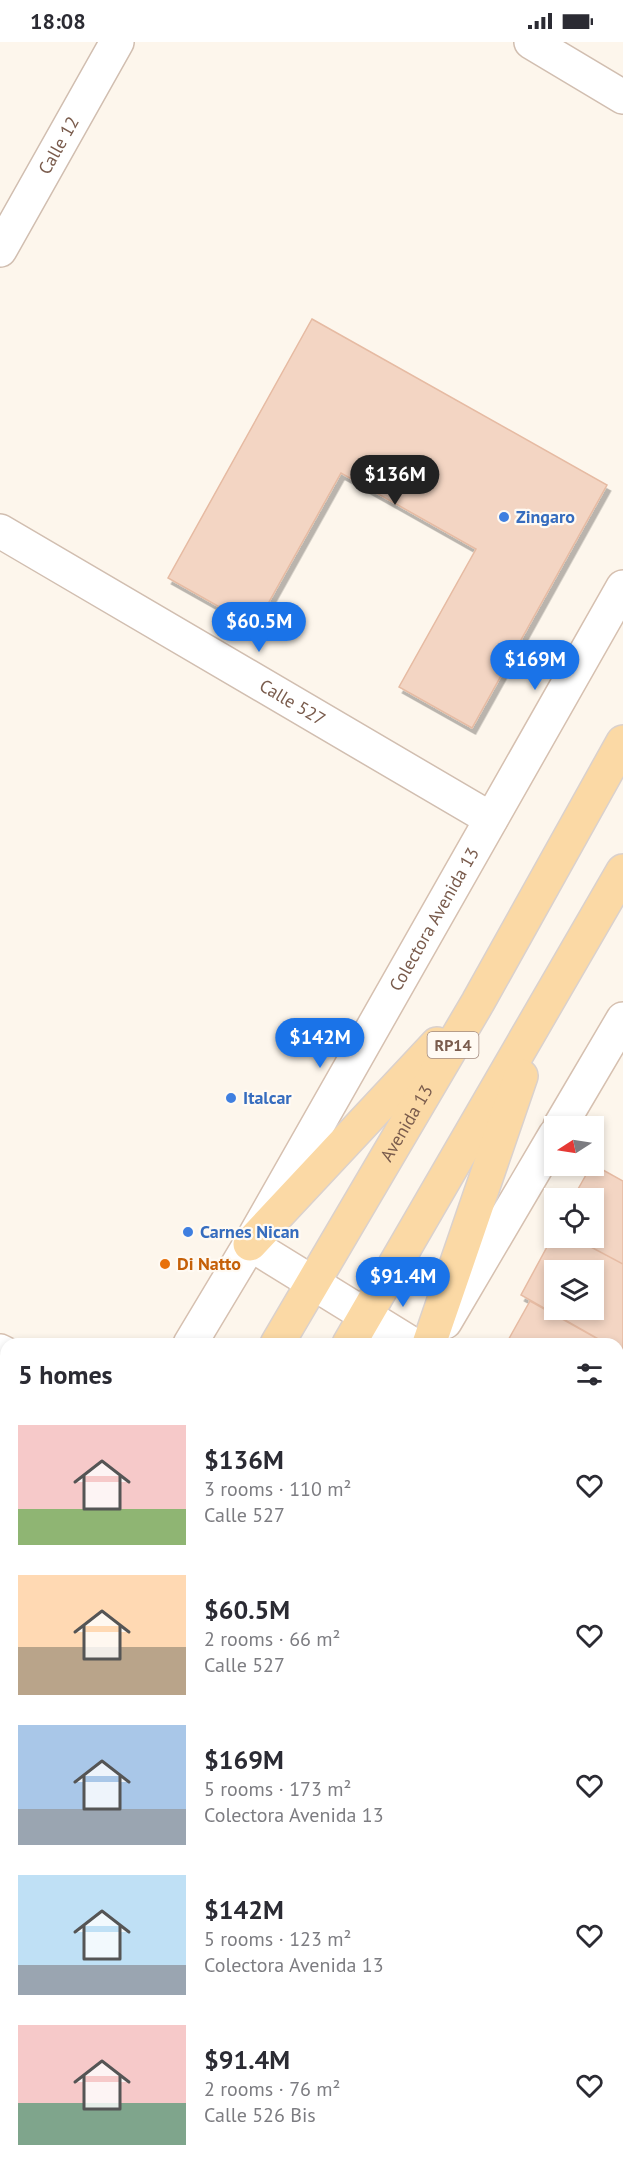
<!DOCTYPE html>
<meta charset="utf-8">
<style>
:root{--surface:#fff;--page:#f7f7f7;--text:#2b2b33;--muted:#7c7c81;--accent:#1a73e8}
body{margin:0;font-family:"PT Sans",sans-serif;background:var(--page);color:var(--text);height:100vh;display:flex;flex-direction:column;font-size:22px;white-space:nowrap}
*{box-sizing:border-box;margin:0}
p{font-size:20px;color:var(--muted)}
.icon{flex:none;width:33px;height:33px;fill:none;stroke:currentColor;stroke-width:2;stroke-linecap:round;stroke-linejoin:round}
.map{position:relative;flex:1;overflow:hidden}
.details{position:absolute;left:0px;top:1296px;width:624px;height:836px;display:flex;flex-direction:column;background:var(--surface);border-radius:18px 18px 0 0;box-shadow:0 3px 9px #0003}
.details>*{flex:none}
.needle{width:39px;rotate:258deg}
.fabs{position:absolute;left:544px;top:1074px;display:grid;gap:12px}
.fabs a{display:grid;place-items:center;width:60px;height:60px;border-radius:0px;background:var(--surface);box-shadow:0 3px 9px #0003;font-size:30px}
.price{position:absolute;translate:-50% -51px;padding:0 14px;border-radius:21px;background:var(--accent);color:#fff;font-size:20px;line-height:39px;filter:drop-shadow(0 2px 3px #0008)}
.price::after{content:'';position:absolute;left:50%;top:36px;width:18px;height:14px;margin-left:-9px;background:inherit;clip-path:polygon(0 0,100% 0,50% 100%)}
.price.active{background:#222;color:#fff}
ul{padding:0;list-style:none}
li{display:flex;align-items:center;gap:18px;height:150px;padding:0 18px}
li span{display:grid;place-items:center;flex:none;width:168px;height:120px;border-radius:0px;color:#555}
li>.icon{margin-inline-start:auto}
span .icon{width:72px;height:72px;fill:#fffc;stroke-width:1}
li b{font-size:26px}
h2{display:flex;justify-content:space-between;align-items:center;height:72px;padding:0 18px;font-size:26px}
.status{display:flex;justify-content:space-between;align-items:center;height:42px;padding:0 30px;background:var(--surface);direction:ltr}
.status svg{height:16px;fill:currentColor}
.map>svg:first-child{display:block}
</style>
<div class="status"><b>18:08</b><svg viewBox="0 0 49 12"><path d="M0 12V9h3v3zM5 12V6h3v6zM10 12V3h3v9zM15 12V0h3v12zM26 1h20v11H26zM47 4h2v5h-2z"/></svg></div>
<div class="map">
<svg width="623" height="2131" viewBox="0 0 623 2131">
<defs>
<filter id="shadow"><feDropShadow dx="3.5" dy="6" stdDeviation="0" flood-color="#0004"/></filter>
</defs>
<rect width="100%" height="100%" fill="#fdf6ec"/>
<!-- building -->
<path fill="#f3d5c3" stroke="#e6bba3" stroke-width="1.5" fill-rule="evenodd" filter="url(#shadow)" d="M312,277L607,443L472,686L399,645L476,507L341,431L255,585L168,536Z
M594,1123L623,1139V1222L574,1196H594V1156H573L591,1124Z
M555,1190V1196H574L623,1222V1311L618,1308V1302H607L521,1253ZM555,1228H594V1268H555Z
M530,1259L607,1302H506Z
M618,1308L623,1311V1391L618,1388Z
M0,1436L5,1465L0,1473Z"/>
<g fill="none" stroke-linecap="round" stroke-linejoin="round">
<defs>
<g id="street">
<path d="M531,0L623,55"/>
<path id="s1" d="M0,208L117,0"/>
<path id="s2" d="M0,489L491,777"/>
<path d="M618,1652L623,1655"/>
<path d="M104,2126L113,2131"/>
</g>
<g id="secondary">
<path d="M560,1084L623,977"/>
<path d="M250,1202L412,1302"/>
<path d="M445,1280L555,1093"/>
<path id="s3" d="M190,1302L250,1202L623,545"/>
<path d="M0,1309L6,1312"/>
<path d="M0,1385L6,1389"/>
<path d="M618,1422L623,1425"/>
<path d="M0,1620L6,1609"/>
<path d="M618,1901L623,1904"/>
<path d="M0,2074L6,2064"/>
</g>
<g id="primary">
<path d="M250,1202L437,1002"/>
<path id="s4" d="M277,1302L478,960L623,700"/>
<path d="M349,1302L623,829"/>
<path d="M429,1302L521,1034"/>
<path d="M0,1661L6,1642"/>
<path d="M0,1779L6,1768"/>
<path d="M0,1910L6,1900"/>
</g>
</defs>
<!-- street casing -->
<use href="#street" stroke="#d1beb0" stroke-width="36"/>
<!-- secondary casing -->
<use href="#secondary" stroke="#d6c0b0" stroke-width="36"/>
<!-- primary casing -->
<use href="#primary" stroke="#dad1cd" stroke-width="36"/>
<!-- street -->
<use href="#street" stroke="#fff" stroke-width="33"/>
<!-- secondary -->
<use href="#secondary" stroke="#fff" stroke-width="33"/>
<!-- primary -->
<use href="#primary" stroke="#fbd9a5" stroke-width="33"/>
</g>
<!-- markers -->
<g fill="#3f7fe0" stroke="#fffaf3" stroke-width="2">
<circle cx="504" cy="475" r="6"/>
<circle cx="231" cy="1056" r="6"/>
<circle cx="188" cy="1190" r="6"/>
</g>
<circle fill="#e8710a" stroke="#fffaf3" stroke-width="2" cx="165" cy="1222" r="6"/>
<g text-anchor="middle" stroke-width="4.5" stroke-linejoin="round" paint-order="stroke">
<!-- shield labels -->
<rect fill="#fffaf3" stroke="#a28b7f" stroke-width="1.5" x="427.5" y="990" width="51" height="26" rx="4.5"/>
<g font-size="16" font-weight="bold" fill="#7a5c4d">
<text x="453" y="1009">RP14</text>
</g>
<!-- street labels -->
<g font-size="18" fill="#7a5c4d" stroke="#fffaf3">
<text dy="6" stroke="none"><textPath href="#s1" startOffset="120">Calle 12</textPath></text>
<text dy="6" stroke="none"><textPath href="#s2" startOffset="339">Calle 527</textPath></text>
<text dy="6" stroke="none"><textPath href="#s3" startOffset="490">Colectora Avenida 13</textPath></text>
<text dy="6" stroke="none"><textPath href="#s4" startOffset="256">Avenida 13</textPath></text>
</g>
<!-- shop labels -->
<g font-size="18" font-weight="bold" fill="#366cbe" stroke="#fffaf3" text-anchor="start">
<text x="516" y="481">Zingaro</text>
<text x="243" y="1062">Italcar</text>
<text x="200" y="1196">Carnes Nican</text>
</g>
<!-- food labels -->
<g font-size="18" font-weight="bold" fill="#c56008" stroke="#fffaf3" text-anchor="start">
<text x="177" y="1228">Di Natto</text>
</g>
</g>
</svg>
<div class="fabs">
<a><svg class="needle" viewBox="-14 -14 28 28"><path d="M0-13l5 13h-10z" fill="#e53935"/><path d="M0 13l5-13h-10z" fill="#7c7c81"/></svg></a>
<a><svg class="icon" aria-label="locate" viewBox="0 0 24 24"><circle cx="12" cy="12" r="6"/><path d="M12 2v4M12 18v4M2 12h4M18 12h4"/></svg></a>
<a><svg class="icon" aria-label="layers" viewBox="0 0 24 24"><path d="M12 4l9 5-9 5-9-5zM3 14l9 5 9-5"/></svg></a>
</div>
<b class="price active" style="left:395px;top:464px">$136M</b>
<b class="price" style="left:259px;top:611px">$60.5M</b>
<b class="price" style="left:535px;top:649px">$169M</b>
<b class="price" style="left:320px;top:1027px">$142M</b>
<b class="price" style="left:403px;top:1266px">$91.4M</b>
<section class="details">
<h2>5 homes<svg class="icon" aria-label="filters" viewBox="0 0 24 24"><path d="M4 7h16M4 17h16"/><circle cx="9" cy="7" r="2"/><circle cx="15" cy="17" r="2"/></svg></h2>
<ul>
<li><span style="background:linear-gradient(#f6c9c9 70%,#8fb573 0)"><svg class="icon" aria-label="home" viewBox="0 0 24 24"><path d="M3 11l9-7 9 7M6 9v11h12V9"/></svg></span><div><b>$136M</b><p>3 rooms · 110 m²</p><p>Calle 527</p></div><svg class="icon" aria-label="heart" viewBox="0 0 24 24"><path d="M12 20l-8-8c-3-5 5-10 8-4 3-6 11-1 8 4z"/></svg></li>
<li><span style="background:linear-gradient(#ffd9b3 60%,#b9a48a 0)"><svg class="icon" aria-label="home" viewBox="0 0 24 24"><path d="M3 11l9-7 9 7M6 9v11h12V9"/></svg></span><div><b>$60.5M</b><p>2 rooms · 66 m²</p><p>Calle 527</p></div><svg class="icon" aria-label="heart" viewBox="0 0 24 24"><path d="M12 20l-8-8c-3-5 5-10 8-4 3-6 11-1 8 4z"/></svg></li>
<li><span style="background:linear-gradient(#a9c7e8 70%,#9aa5b1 0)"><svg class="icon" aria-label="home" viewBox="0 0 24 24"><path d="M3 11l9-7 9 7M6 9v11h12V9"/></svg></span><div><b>$169M</b><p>5 rooms · 173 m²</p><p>Colectora Avenida 13</p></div><svg class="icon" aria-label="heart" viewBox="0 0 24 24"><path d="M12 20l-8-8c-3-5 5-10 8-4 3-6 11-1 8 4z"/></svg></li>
<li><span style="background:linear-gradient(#bfe0f5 75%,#9aa5b1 0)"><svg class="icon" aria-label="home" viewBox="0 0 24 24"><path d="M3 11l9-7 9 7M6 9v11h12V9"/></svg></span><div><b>$142M</b><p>5 rooms · 123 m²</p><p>Colectora Avenida 13</p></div><svg class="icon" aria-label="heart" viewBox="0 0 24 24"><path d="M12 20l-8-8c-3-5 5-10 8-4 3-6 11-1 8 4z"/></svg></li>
<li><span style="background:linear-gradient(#f6c9c9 65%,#7fa58c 0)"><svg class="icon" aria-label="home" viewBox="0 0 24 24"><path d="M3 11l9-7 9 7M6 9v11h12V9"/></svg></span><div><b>$91.4M</b><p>2 rooms · 76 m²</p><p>Calle 526 Bis</p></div><svg class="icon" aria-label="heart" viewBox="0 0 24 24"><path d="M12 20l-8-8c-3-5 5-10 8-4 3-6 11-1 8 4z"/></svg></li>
</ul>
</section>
</div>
